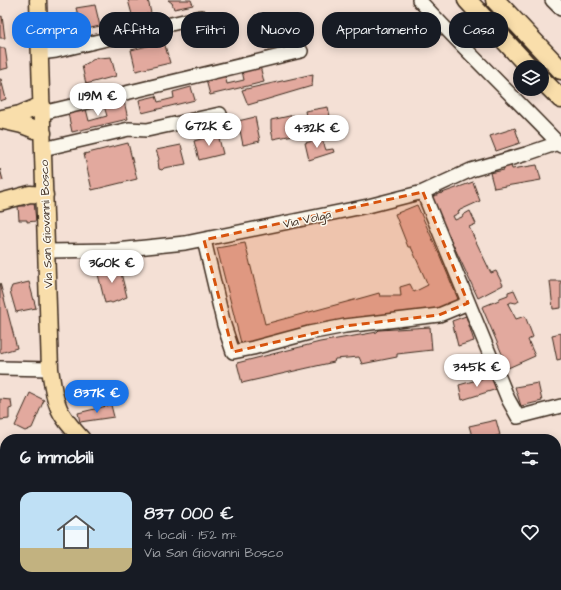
<!DOCTYPE html>
<html lang="it">
<meta charset="utf-8">
<style>
:root{--surface:#171b24;--page:#242831;--text:#f1f3f6;--muted:#9ea1a6;--accent:#1a73e8}
body{margin:0;font-family:"Architects Daughter",sans-serif;background:var(--page);color:var(--text);height:100vh;display:flex;flex-direction:column;font-size:15px;white-space:nowrap}
*{box-sizing:border-box;margin:0}
p{font-size:13px;color:var(--muted)}
.icon{flex:none;width:22px;height:22px;fill:none;stroke:currentColor;stroke-width:2;stroke-linecap:round;stroke-linejoin:round}
.map{position:relative;flex:1;overflow:hidden}
.sheet{position:absolute;left:0px;top:434px;width:561px;height:156px;display:flex;flex-direction:column;background:var(--surface);border-radius:16px 16px 0 0;box-shadow:0 2px 10px #0003}
.sheet>*{flex:none}
.guide{position:absolute;left:12px;top:12px;width:537px;height:36px;display:flex;gap:8px}
.buttons{position:absolute;left:513px;top:60px;display:grid;gap:8px}
.buttons a{display:grid;place-items:center;width:36px;height:36px;border-radius:50%;background:var(--surface);box-shadow:0 2px 10px #0003;font-size:20px}
.price{position:absolute;translate:-50% -34px;padding:0 9px;border-radius:14px;background:#fff;color:#222;font-size:13px;line-height:26px;filter:drop-shadow(0 1px 2px #0008)}
.price::after{content:'';position:absolute;left:50%;top:24px;width:12px;height:9px;margin-left:-6px;background:inherit;clip-path:polygon(0 0,100% 0,50% 100%)}
.price.on{background:var(--accent);color:#fff}
ul{padding:0;list-style:none}
li{display:flex;align-items:center;gap:12px;height:100px;padding:0 20px}
li span{display:grid;place-items:center;flex:none;width:112px;height:80px;border-radius:12px;color:#555}
li>.icon{margin-inline-start:auto}
span .icon{width:48px;height:48px;fill:#fffc;stroke-width:1}
li b{font-size:17px}
h2{display:flex;justify-content:space-between;align-items:center;height:48px;padding:0 20px;font-size:17px}
.pill{padding:0 14px;border-radius:16px;background:var(--surface);box-shadow:0 2px 10px #0003;font-size:14px;line-height:36px}
.pill.on{background:var(--accent);color:#fff}
.map>svg:first-child{display:block}
</style>
<div class="map">
<svg width="561" height="590" viewBox="0 0 561 590">
<rect width="100%" height="100%" fill="#f4e0d5"/>
<filter id="ink" filterUnits="userSpaceOnUse"><feTurbulence type="fractalNoise" baseFrequency=".025" numOctaves="2"/><feDisplacementMap in="SourceGraphic" scale="8" xChannelSelector="R" yChannelSelector="G"/><feConvolveMatrix kernelMatrix="1 2 1 2 8 2 1 2 1" color-interpolation-filters="sRGB"/></filter>
<g filter="url(#ink)">
<!-- building -->
<path fill="#e2a99e" stroke="#3b2a1e" d="M128,0H148L151,13L133,18Z
M168,0H191L193,5L174,9L172,3Z
M95,5L100,26L82,30L76,8Z
M2,16L5,38H0V17Z
M164,42L170,63L136,71L131,50Z
M0,48H5L8,68L0,70Z
M97,57L99,58L111,57L116,76L86,84L82,66L91,61Z
M260,66L264,82L210,95L206,80L225,76L227,84L244,80L242,71Z
M313,74L312,86L248,105L242,90Z
M0,79H1L6,99L0,101Z
M191,87L195,100L142,113L139,100L156,96L158,102L174,98L173,92Z
M124,101L128,119L72,132L68,113L86,109L89,121L107,116L104,106Z
M328,107L332,126L309,131L305,111Z
M294,115L298,134L273,139L271,129V120Z
M255,117L260,141L243,145L238,121Z
M515,128L520,143L496,151L490,136Z
M218,134L223,154L199,160L194,141Z
M322,139L326,150L333,149L334,152L309,160L305,143Z
M128,143L137,179L92,190L84,154Z
M181,145L186,164L164,168L162,170L159,169L158,161L159,159L156,150Z
M511,165L512,169L537,165L541,180L494,188L490,173L504,170L503,167Z
M0,169L3,180L0,181Z
M473,182L480,201L458,211L459,213L453,216L455,220L462,217L463,215L470,211L476,224L469,227L491,273L496,271L503,285L478,298L431,197Z
M25,202H34L36,221L27,222V220H19L18,206H25Z
M417,205L440,256L460,304L420,312L361,317L312,329L242,347L217,248L245,243L265,324L365,297L379,293L380,296H401L400,287L410,284L414,292L428,285L411,247H408L395,214Z
M119,265L127,297L112,303L110,302L105,303L97,270Z
M550,281H561V308L553,309Z
M29,282L36,308L16,312L10,291L12,286Z
M0,283L17,348L0,353Z
M514,290L519,301L516,303L511,302L508,304L516,319L525,316L533,337L528,340L535,356L508,368L482,307L499,300L500,298L508,295V292Z
M466,316L474,341L458,346L452,321Z
M430,327L432,350L397,354V357L362,364L359,357L335,359L334,362L242,383L237,363L320,342L377,332L379,330Z
M561,333V359L557,360L552,335Z
M491,376L497,389L462,400L459,385Z
M538,383L542,401L521,406L515,387Z
M30,393L44,400L32,428L25,431L15,426Z
M0,399L11,400L12,408L9,409V419L0,420Z
M111,405L114,417L80,422L78,413Z
M496,420L500,435L485,439H473L469,426Z
M54,436L55,439H36Z
M146,585H157L158,587L147,590Z
M218,585H253L234,590H220Z"/>
<g fill="none" stroke-linecap="round" stroke-linejoin="round">
<defs>
<path id="minor" d="M419,0C465,50 514,97 561,146
M552,0L561,9
M40,53L56,51L201,17
M42,113L301,51
M43,149L129,129L147,130L220,114
M423,192L508,399L518,417L561,406
M204,240L224,325L233,352L253,348L309,333L345,326L439,315L468,303
M47,251L117,250L185,243L368,206L423,192L471,170L526,154L558,143
M0,368L50,369
M270,590L288,585"/>
<path id="major" d="M38,0L50,369C52,381 53,394 58,406C62,418 73,429 82,439
M2,118L20,114L42,105
M0,120L22,125L43,133
M0,202L30,194L45,195
M198,585L199,590"/>
<path id="highway" d="M467,0L529,67
M495,0L561,70
M542,80L561,99"/>
</defs>
<!-- minor casing -->
<use href="#minor" stroke="#3b2a1e" stroke-width="16"/>
<!-- major casing -->
<use href="#major" stroke="#3b2a1e" stroke-width="19"/>
<!-- highway casing -->
<use href="#highway" stroke="#3b2a1e" stroke-width="21"/>
<!-- minor -->
<use href="#minor" stroke="#fbf7ec" stroke-width="13"/>
<!-- major -->
<use href="#major" stroke="#f9deab" stroke-width="16"/>
<!-- highway -->
<use href="#highway" stroke="#f9deab" stroke-width="18"/>
</g>
</g>
<!-- marked area -->
<path fill="#d7540e" fill-opacity="0.2" stroke="#d7540e" stroke-width="3" stroke-dasharray="8 5" stroke-linejoin="round" d="M423,192L468,303L439,315L345,326L233,352L204,240Z"/>
<g text-anchor="middle" stroke-width="3" stroke-linejoin="round" paint-order="stroke">
<!-- street labels -->
<g font-size="12" fill="#3b2a1e" stroke="#fbf7ec">
<text transform="translate(307 219) rotate(-12)" y="4">Via Volga</text>
<text transform="translate(46 224) rotate(-92)" y="4">Via San Giovanni Bosco</text>
</g>
</g>
</svg>
<div class="buttons">
<a><svg class="icon" aria-label="layers" viewBox="0 0 24 24"><path d="M12 4l9 5-9 5-9-5zM3 14l9 5 9-5"/></svg></a>
</div>
<b class="price" style="left:98px;top:117px">1.19M €</b>
<b class="price" style="left:209px;top:147px">672K €</b>
<b class="price" style="left:317px;top:149px">432K €</b>
<b class="price" style="left:112px;top:284px">360K €</b>
<b class="price" style="left:477px;top:388px">345K €</b>
<b class="price on" style="left:97px;top:414px">837K €</b>
<div class="guide">
<a class="pill on">Compra</a>
<a class="pill">Affitta</a>
<a class="pill">Filtri</a>
<a class="pill">Nuovo</a>
<a class="pill">Appartamento</a>
<a class="pill">Casa</a>
</div>
<section class="sheet">
<h2>6 immobili<svg class="icon" aria-label="filters" viewBox="0 0 24 24"><path d="M4 7h16M4 17h16"/><circle cx="9" cy="7" r="2"/><circle cx="15" cy="17" r="2"/></svg></h2>
<ul>
<li><span style="background:linear-gradient(#bfe0f5 70%,#c2b280 0)"><svg class="icon" aria-label="home" viewBox="0 0 24 24"><path d="M3 11l9-7 9 7M6 9v11h12V9"/></svg></span><div><b>837 000 €</b><p>4 locali · 152 m²</p><p>Via San Giovanni Bosco</p></div><svg class="icon" aria-label="heart" viewBox="0 0 24 24"><path d="M12 20l-8-8c-3-5 5-10 8-4 3-6 11-1 8 4z"/></svg></li>
</ul>
</section>
</div>
